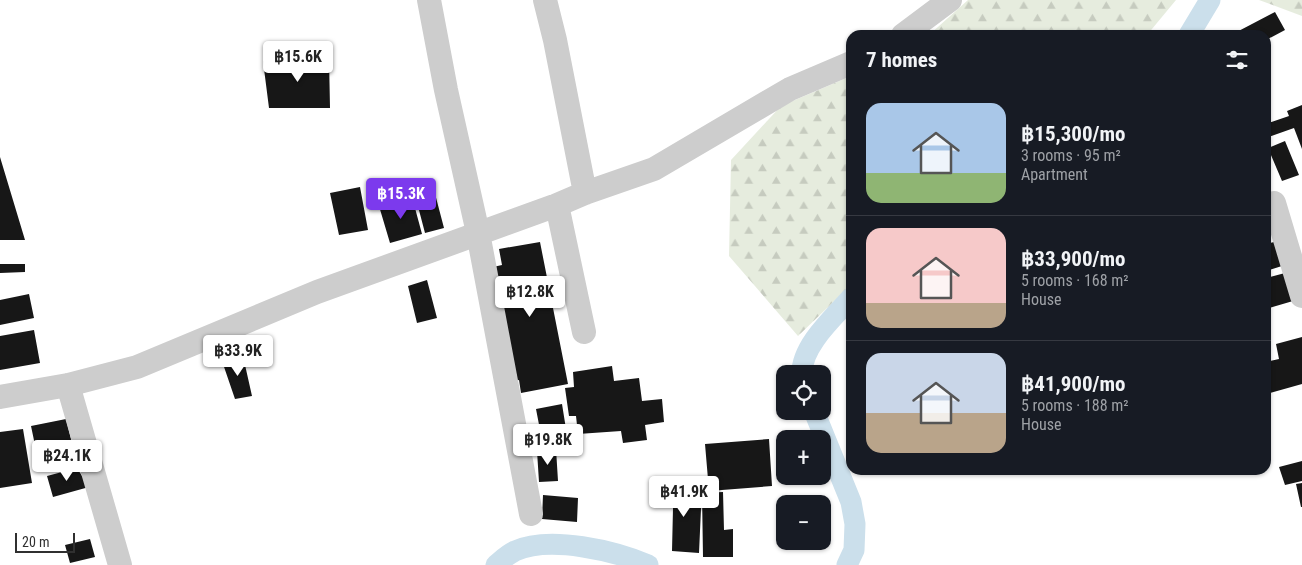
<!DOCTYPE html>
<meta charset="utf-8">
<style>
:root{--surface:#171b24;--page:#242831;--text:#f1f3f6;--muted:#9ea1a6;--line:#363941;--accent:#7c3aed}
body{margin:0;font-family:"Roboto Condensed",sans-serif;background:var(--page);color:var(--text);height:100vh;display:flex;flex-direction:column;font-size:19px;white-space:nowrap}
*{box-sizing:border-box;margin:0}
p{font-size:16px;color:var(--muted)}
.icon{flex:none;width:28px;height:28px;fill:none;stroke:currentColor;stroke-width:2;stroke-linecap:round;stroke-linejoin:round}
.map{position:relative;flex:1;overflow:hidden}
.panel{position:absolute;left:846px;top:30px;width:425px;height:445px;display:flex;flex-direction:column;background:var(--surface);border-radius:15px;box-shadow:0 1px 4px #0004}
.panel>*{flex:none}
.fabs{position:absolute;left:776px;top:365px;display:grid;gap:10px}
.fabs a{display:grid;place-items:center;width:55px;height:55px;border-radius:10px;background:var(--surface);box-shadow:0 1px 4px #0004;font-size:25px}
.scale{position:absolute;left:15px;bottom:12px;width:60px;box-sizing:border-box;padding-left:5px;border:2px solid #303030;border-top:0;font-size:14px;line-height:18px;white-space:nowrap;color:#303030;-webkit-text-stroke:4px #fff;paint-order:stroke}
.price{position:absolute;translate:-50% -42px;padding:0 11px;border-radius:5px;background:#fff;color:#222;font-size:16px;line-height:32px;filter:drop-shadow(0 1px 2px #0008)}
.price::after{content:'';position:absolute;left:50%;top:30px;width:15px;height:11px;margin-left:-8px;background:inherit;clip-path:polygon(0 0,100% 0,50% 100%)}
.price.on{background:var(--accent);color:#fff}
ul{padding:0;list-style:none}
li{display:flex;align-items:center;gap:15px;height:125px;padding:0 20px}
li+li{border-top:1px solid var(--line)}
li span{display:grid;place-items:center;flex:none;width:140px;height:100px;border-radius:15px;color:#555}
li>.icon{margin-inline-start:auto}
span .icon{width:60px;height:60px;fill:#fffc;stroke-width:1}
li b{font-size:21px}
h2{display:flex;justify-content:space-between;align-items:center;height:60px;padding:0 20px;font-size:21px}
.map>svg:first-child{display:block}
</style>
<div class="map">
<svg width="1302" height="565" viewBox="0 0 1302 565">
<defs>
<pattern id="forest-firs" width="22" height="20" patternUnits="userSpaceOnUse" patternTransform="scale(1.25)"><rect width="22" height="20" fill="#e6ecde"/><path d="M5 1l3.5 6h-7zM16 11l3.5 6h-7z" fill="#c6cbbf"/></pattern>
</defs>
<rect width="100%" height="100%" fill="#fff"/>
<!-- forest -->
<path fill="url(#forest-firs)" d="M968,0H1176L1147,35H929Z
M1259,0H1302V16Z
M851,76V285L798,336L729,256L731,160L781,106Z"/>
<g fill="none" stroke-linecap="round" stroke-linejoin="round">
<!-- canal -->
<path stroke="#cbdfeb" stroke-width="21" d="M1189,35L1210,0
M802,374C801,346 834,317 851,298
M814,411L851,502L855,524L854,550L847,565
M496,565C502,560 508,554 515,551C550,535 615,551 648,565"/>
</g>
<!-- building -->
<path fill="#171717" d="M1275,12L1285,30L1266,40V35H1231Z
M329,57L330,108H269L263,61Z
M1302,105V149L1294,128L1266,138V124L1289,116L1287,111Z
M1285,141L1299,175L1282,181L1268,148Z
M0,157L25,240H0Z
M360,187L368,230L339,235L330,193Z
M434,190L444,228L425,233L415,195Z
M412,197L422,234L390,243L379,206Z
M540,242L568,384L521,393L519,380L515,381L493,267L502,265L499,249Z
M1274,242L1282,266L1266,271V244Z
M0,264H25V272L0,273Z
M1285,273L1293,301L1266,309V278Z
M427,280L437,318L417,323L408,286Z
M29,294L34,318L0,325V300Z
M34,330L40,363L0,370V336Z
M1302,337V384L1266,394V362L1279,359L1276,344Z
M243,356L252,396L235,399L222,361Z
M612,366L614,381L639,378L642,401L662,399L664,422L645,425L647,440L623,443L621,431L578,434L576,416H569L565,388L574,387L573,372Z
M562,404L566,429L541,435L536,409Z
M66,419L76,459L40,469L31,426Z
M23,429L32,483L0,488V432Z
M769,439L772,486L709,491L705,444Z
M556,449L558,481L539,482L537,451Z
M1302,461V481L1285,485L1279,467Z
M77,468L89,487L53,497L47,476Z
M1302,483V507H1301L1296,484Z
M682,486L702,487L699,553L672,551L673,508L656,507L657,493L682,494Z
M723,492L724,530L733,529V557H703L702,493Z
M543,495L578,498L577,522L542,519Z
M90,539L95,557L70,563L65,545Z"/>
<g fill="none" stroke-linecap="round" stroke-linejoin="round">
<!-- minor -->
<path stroke="#cdcdcd" stroke-width="24" d="M429,0L446,90L478,233L531,514
M545,0L555,40L585,193
M903,35L950,0
M1274,203L1302,296
M557,205L584,332
M68,385L120,565
M0,397L68,385L137,367L317,292L557,205L585,193L654,169L790,89L851,63"/>
</g>
</svg>
<div class="fabs">
<a><svg class="icon" aria-label="locate" viewBox="0 0 24 24"><circle cx="12" cy="12" r="6"/><path d="M12 2v4M12 18v4M2 12h4M18 12h4"/></svg></a>
<a>+</a>
<a>−</a>
</div>
<div class="scale">20 m</div>
<b class="price" style="left:298px;top:83px">฿15.6K</b>
<b class="price on" style="left:401px;top:220px">฿15.3K</b>
<b class="price" style="left:530px;top:318px">฿12.8K</b>
<b class="price" style="left:238px;top:377px">฿33.9K</b>
<b class="price" style="left:548px;top:466px">฿19.8K</b>
<b class="price" style="left:67px;top:482px">฿24.1K</b>
<b class="price" style="left:684px;top:518px">฿41.9K</b>
<section class="panel">
<h2>7 homes<svg class="icon" aria-label="filters" viewBox="0 0 24 24"><path d="M4 7h16M4 17h16"/><circle cx="9" cy="7" r="2"/><circle cx="15" cy="17" r="2"/></svg></h2>
<ul>
<li><span style="background:linear-gradient(#a9c7e8 70%,#8fb573 0)"><svg class="icon" aria-label="home" viewBox="0 0 24 24"><path d="M3 11l9-7 9 7M6 9v11h12V9"/></svg></span><div><b>฿15,300/mo</b><p>3 rooms · 95 m²</p><p>Apartment</p></div></li>
<li><span style="background:linear-gradient(#f6c9c9 75%,#b9a48a 0)"><svg class="icon" aria-label="home" viewBox="0 0 24 24"><path d="M3 11l9-7 9 7M6 9v11h12V9"/></svg></span><div><b>฿33,900/mo</b><p>5 rooms · 168 m²</p><p>House</p></div></li>
<li><span style="background:linear-gradient(#c9d6e8 60%,#b9a48a 0)"><svg class="icon" aria-label="home" viewBox="0 0 24 24"><path d="M3 11l9-7 9 7M6 9v11h12V9"/></svg></span><div><b>฿41,900/mo</b><p>5 rooms · 188 m²</p><p>House</p></div></li>
</ul>
</section>
</div>
